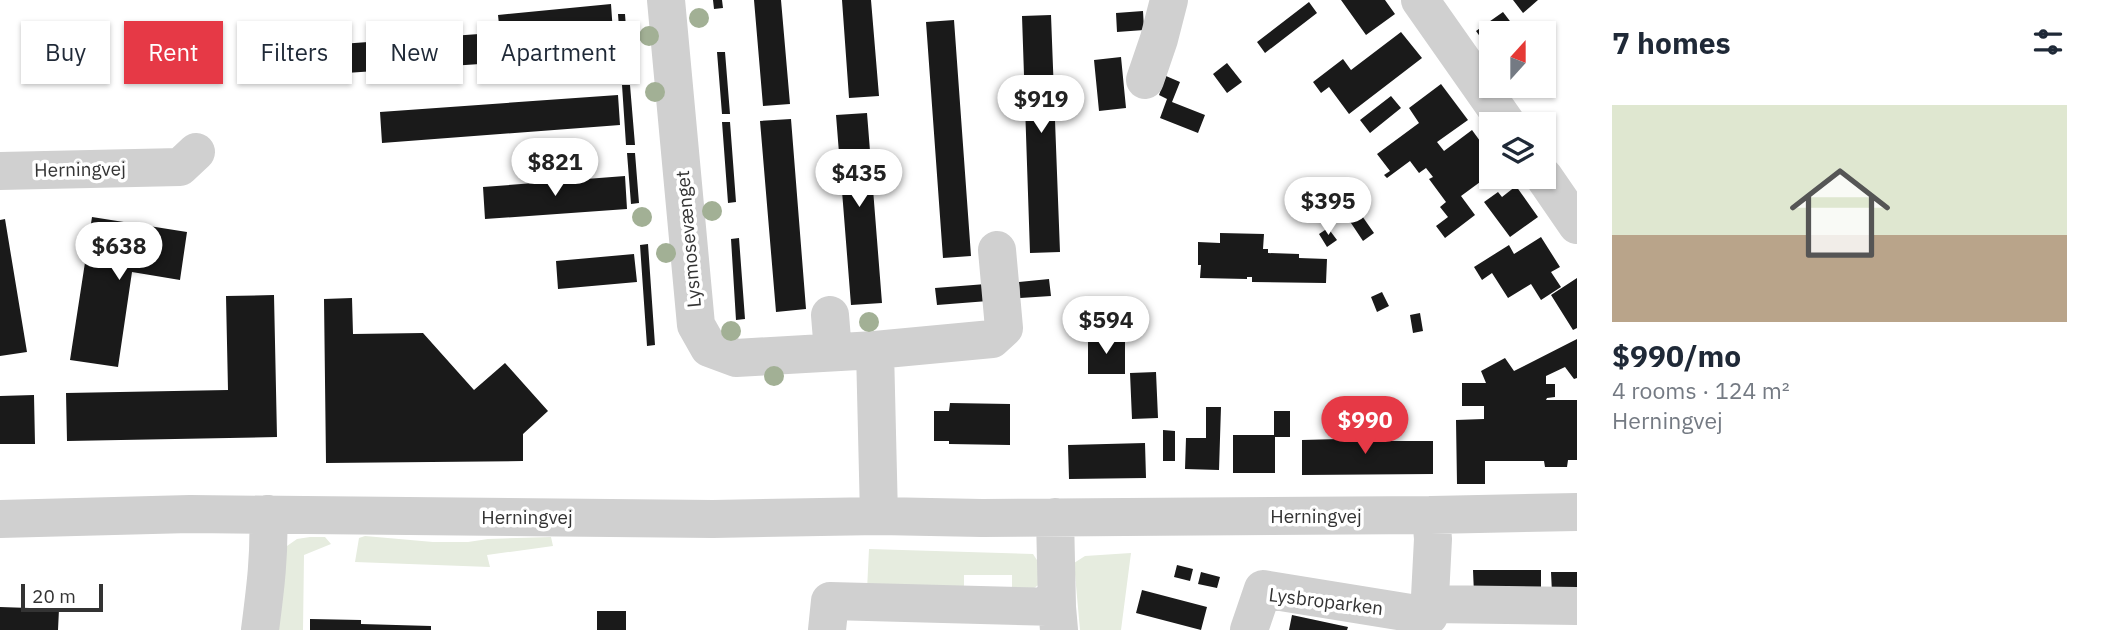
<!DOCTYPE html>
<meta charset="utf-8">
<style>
:root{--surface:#fff;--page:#f6f6f7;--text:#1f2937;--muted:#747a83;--accent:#e63946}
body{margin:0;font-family:"IBM Plex Sans",sans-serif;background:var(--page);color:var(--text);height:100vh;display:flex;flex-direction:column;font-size:26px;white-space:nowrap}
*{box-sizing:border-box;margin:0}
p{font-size:23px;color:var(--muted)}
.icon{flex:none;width:38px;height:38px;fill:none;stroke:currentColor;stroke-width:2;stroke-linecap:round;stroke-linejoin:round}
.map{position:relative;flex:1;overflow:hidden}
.drawer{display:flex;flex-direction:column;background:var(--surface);width:525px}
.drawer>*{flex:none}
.banner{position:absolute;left:21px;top:21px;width:665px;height:63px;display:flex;gap:14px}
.needle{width:46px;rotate:21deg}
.buttons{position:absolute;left:1479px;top:21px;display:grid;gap:14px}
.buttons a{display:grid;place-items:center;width:77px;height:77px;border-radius:0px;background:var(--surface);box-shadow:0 2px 5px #0004;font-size:35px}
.scale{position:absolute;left:21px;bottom:18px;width:82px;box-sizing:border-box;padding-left:7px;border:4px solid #333;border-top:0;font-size:19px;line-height:24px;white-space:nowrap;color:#333;-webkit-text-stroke:5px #fff;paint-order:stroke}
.price{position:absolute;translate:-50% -60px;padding:0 16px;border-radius:24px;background:#fff;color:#222;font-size:23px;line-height:46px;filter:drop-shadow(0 2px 4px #0008)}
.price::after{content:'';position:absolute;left:50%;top:42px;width:21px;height:16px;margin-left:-10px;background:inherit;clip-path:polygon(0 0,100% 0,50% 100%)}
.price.active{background:var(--accent);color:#fff}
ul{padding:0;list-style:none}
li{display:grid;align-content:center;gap:14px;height:371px;padding:0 35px}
li span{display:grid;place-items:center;height:217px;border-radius:0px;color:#555}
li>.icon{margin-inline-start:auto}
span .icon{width:126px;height:126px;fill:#fffc;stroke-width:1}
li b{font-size:30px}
h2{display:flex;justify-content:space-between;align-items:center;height:84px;padding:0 35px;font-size:30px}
.tag{padding:0 24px;border-radius:0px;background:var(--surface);box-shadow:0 2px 5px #0004;font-size:24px;line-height:63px}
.tag.active{background:var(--accent);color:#fff}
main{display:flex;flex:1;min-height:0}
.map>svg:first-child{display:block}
</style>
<main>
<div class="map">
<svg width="1577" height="630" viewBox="0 0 1577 630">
<rect width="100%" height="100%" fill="#fff"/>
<!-- green -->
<path fill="#e6ecdf" d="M365,536L433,542H468L488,539L551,537L553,546L487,555L490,567L355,562L359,538Z
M310,537H325L331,544L304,555L303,630H272L287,546L297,539Z
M869,549L1033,554L1046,574L1041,583L1026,594L1012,592V575H964V591L867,590Z
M1131,553L1121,630H1080L1074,563L1085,556Z"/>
<!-- building -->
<path fill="#1a1a1a" d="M713,0H722L723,8L714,9Z
M754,0H781L790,104L763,106Z
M842,0H871L879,96L849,98Z
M1341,0H1385L1395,14L1366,35Z
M1513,0H1538L1523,13Z
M1309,2L1317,13L1265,53L1257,42Z
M611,4L613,33L501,43L498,15Z
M1143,11L1144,30L1117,32L1116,13Z
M1503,12L1519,33H1491V52L1476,31Z
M618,14H625L628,55H621Z
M1051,15L1060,252L1030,253L1022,16Z
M954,20L971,256L943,258L926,22Z
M1401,32L1422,58L1349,114L1329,87L1321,93L1313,82L1343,59L1351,70Z
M493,33L495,63L316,75L313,46Z
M717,52H725L730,114H722Z
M1121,57L1126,108L1099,111L1094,60Z
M1227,63L1242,82L1227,93L1213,74Z
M1166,76L1180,82L1172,102L1205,115L1198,133L1160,118L1167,99L1159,95Z
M1441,84L1468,120L1437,142L1444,151L1472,130L1491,156V174L1461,196L1475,215L1445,238L1436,226L1448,217L1440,207L1446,202L1429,179L1433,177L1426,168L1419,173L1410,161L1387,178L1384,175L1390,171L1377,154L1419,123L1409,108Z
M622,85H630L635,145H626Z
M618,95L620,125L382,143L380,112Z
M1391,96L1401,108L1370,133L1360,120Z
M867,113L882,303L851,305L836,115Z
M791,119L806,309L776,312L760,121Z
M722,122H730L736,202L728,203Z
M627,153H635L639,203L631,204Z
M625,176L627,209L485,219L483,187Z
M1516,186L1538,217L1510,237L1484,202L1498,192L1502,197Z
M1360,213L1374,233L1363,241L1349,220Z
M92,217L187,232L180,280L132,272L118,367L70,360Z
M5,219L27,352L0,356V220Z
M1328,228L1337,240L1327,247L1319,234Z
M1220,233L1264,234L1263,249H1268V253L1299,254V258L1327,259L1326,283L1252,282V277H1247V279L1200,278L1201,265H1198V242L1220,243Z
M1541,237L1560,267L1551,272L1561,287L1541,300L1531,284L1508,298L1492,273L1482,280L1474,267L1509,245L1514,254Z
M739,238L745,319L736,320L731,239Z
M648,244L655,345L647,346L640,245Z
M634,254L637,282L558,289L556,261Z
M1577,278V328L1573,330L1551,295Z
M1049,279L1051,296L1020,298L1019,282Z
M986,284L988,301L937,305L935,288Z
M1382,292L1389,306L1377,312L1371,297Z
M274,295L277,437L67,441L66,393L228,390L226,296Z
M352,298L353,334L423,333L474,390L505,363L548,411L523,434V461L326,463L324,299Z
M1420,313L1423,331L1413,333L1410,315Z
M1088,337H1125V374H1088Z
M1577,339V378L1574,379L1565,367L1546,376V384H1555V397L1547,398L1546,400H1577V460H1568L1567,467H1545L1544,461H1485V484H1457L1456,420L1484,419V406H1462V383H1486L1481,371L1505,358L1514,371Z
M1156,372L1158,418L1132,419L1130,373Z
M34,395L35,444H0V396Z
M950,403L1010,404V445L949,444V441H934V411H949Z
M1206,407H1221L1219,470L1185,469L1186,438H1206Z
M1274,411H1290V437H1275V473H1233V435H1274Z
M1339,422H1355V441H1433V474L1302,475V440L1339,439Z
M1163,430L1175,431V461H1163Z
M1145,443L1146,478L1069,479L1068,445Z
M1177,565L1193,569L1190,581L1174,577Z
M1473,570H1541V594H1474Z
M1201,572L1220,577L1217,588L1198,584Z
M1551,572H1577V592L1552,593Z
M1142,590L1207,607L1201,630L1136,613Z
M0,607L59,609L58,630H0Z
M597,611H626V630H597Z
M1292,615L1348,627L1347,630H1289Z
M310,619L361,620V624L431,626V630H310Z"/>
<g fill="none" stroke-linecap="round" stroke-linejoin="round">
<!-- minor -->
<path stroke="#d0d0d0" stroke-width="38" d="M666,0L696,325L709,348L736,358L875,350
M1420,0L1507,124
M1145,80L1159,39L1169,0
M0,171L180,167L196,152
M1544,177L1577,225
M830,315L833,352
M879,516L875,350L992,339L1004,328L997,250
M1055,517L1057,607L1059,630
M0,519L190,514L713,519L879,516L982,518L1431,515L1577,512
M1430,604L1577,606
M260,630C265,591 270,554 268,514
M827,630L830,601L1057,607
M1249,630L1263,589L1429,616L1433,539L1431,515"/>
</g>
<!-- trees -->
<g fill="#a2b095">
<circle cx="699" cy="18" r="10"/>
<circle cx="649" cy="36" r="10"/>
<circle cx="655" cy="92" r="10"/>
<circle cx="712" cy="211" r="10"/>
<circle cx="642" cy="217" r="10"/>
<circle cx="666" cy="253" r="10"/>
<circle cx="869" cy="322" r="10"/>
<circle cx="731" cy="331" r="10"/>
<circle cx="774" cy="376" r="10"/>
</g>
<g text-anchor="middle" stroke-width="7" stroke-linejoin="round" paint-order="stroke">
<!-- street labels -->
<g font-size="19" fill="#333" stroke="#fff">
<text transform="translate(80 169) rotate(-1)" y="7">Herningvej</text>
<text transform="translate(688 239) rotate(-95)" y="7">Lysmosevænget</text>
<text x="1316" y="523">Herningvej</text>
<text x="527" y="524">Herningvej</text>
<text transform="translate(1326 601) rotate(7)" y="7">Lysbroparken</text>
</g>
</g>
</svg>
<div class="buttons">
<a><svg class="needle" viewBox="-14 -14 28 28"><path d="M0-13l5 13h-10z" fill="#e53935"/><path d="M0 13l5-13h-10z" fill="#747a83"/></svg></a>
<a><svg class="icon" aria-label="layers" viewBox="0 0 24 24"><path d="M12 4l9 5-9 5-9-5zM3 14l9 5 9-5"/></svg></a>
</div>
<div class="scale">20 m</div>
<b class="price" style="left:1041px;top:135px">$919</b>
<b class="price" style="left:555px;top:198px">$821</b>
<b class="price" style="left:859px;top:209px">$435</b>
<b class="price" style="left:1328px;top:237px">$395</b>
<b class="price" style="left:119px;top:282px">$638</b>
<b class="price" style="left:1106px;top:356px">$594</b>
<b class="price active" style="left:1365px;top:456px">$990</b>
<div class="banner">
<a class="tag">Buy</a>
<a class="tag active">Rent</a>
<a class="tag">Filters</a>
<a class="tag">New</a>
<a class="tag">Apartment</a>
</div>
</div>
<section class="drawer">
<h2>7 homes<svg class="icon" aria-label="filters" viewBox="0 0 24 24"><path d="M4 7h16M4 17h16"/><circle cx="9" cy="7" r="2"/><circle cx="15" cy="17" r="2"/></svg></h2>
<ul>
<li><span style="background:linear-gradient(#dfe7d0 60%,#b9a48a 0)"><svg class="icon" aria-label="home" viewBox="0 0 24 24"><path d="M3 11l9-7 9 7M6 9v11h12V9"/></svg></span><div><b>$990/mo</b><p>4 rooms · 124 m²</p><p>Herningvej</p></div></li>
</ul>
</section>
</main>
